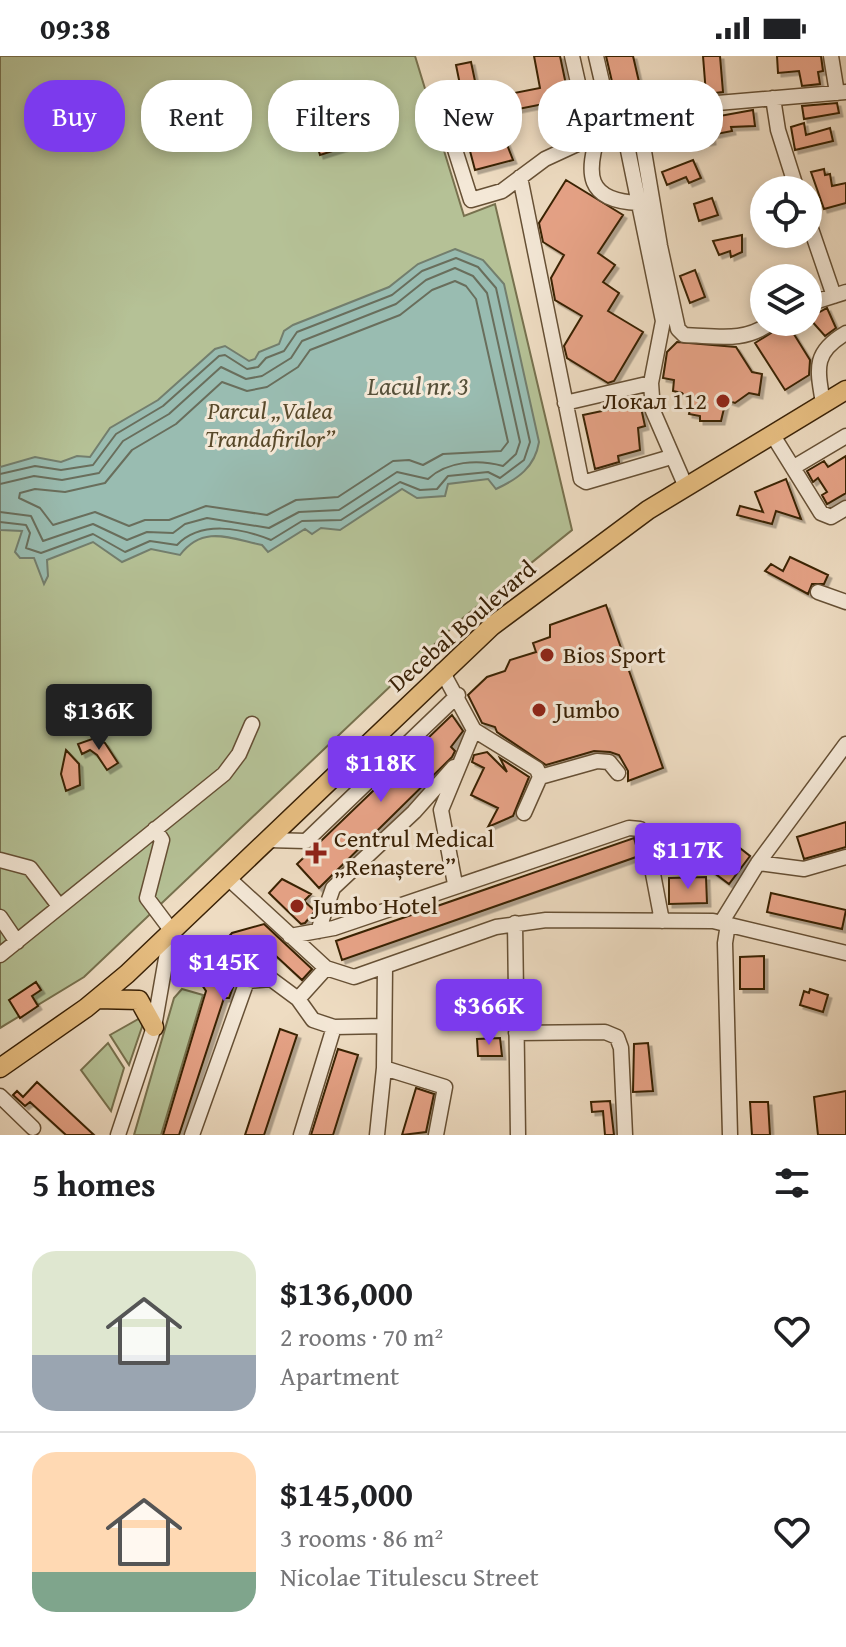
<!DOCTYPE html>
<meta charset="utf-8">
<style>
:root{--surface:#fff;--page:#f6f6f6;--text:#202124;--muted:#757577;--line:#e0e0e0;--accent:#7c3aed}
body{margin:0;font-family:"Gentium Book Plus",serif;background:var(--page);color:var(--text);height:100vh;display:flex;flex-direction:column;font-size:30px;white-space:nowrap}
*{box-sizing:border-box;margin:0}
p{font-size:26px;color:var(--muted)}
.icon{flex:none;width:44px;height:44px;fill:none;stroke:currentColor;stroke-width:2;stroke-linecap:round;stroke-linejoin:round}
.map{position:relative;height:1079px;overflow:hidden}
.details{display:flex;flex-direction:column;background:var(--surface);flex:1}
.details>*{flex:none}
.banner{position:absolute;left:24px;top:24px;width:798px;height:72px;display:flex;gap:16px}
.buttons{position:absolute;left:750px;top:120px;display:grid;gap:16px}
.buttons a{display:grid;place-items:center;width:72px;height:72px;border-radius:50%;background:var(--surface);box-shadow:0 4px 12px #0003;font-size:40px}
.price{position:absolute;translate:-50% -68px;padding:0 18px;border-radius:8px;background:var(--accent);color:#fff;font-size:26px;line-height:52px;filter:drop-shadow(0 2px 4px #0008)}
.price::after{content:'';position:absolute;left:50%;top:48px;width:24px;height:18px;margin-left:-12px;background:inherit;clip-path:polygon(0 0,100% 0,50% 100%)}
.price.active{background:#222;color:#fff}
ul{padding:0;list-style:none}
li{display:flex;align-items:center;gap:24px;height:200px;padding:0 32px}
li+li{border-top:2px solid var(--line)}
li span{display:grid;place-items:center;flex:none;width:224px;height:160px;border-radius:24px;color:#555}
li>.icon{margin-inline-start:auto}
span .icon{width:96px;height:96px;fill:#fffc;stroke-width:1}
li b{font-size:34px}
h2{display:flex;justify-content:space-between;align-items:center;height:96px;padding:0 32px;font-size:34px}
.tag{padding:0 28px;border-radius:32px;background:var(--surface);box-shadow:0 4px 12px #0003;font-size:28px;line-height:72px}
.tag.active{background:var(--accent);color:#fff}
.status{display:flex;justify-content:space-between;align-items:center;height:56px;padding:0 40px;background:var(--surface);direction:ltr}
.status svg{height:22px;fill:currentColor}
.map>svg:first-child{display:block}
</style>
<div class="status"><b>09:38</b><svg viewBox="0 0 49 12"><path d="M0 12V9h3v3zM5 12V6h3v6zM10 12V3h3v9zM15 12V0h3v12zM26 1h20v11H26zM47 4h2v5h-2z"/></svg></div>
<div class="map">
<svg width="846" height="1079" viewBox="0 0 846 1079">
<defs>
<filter id="shadow"><feDropShadow dx="3.5" dy="3.5" stdDeviation="0" flood-color="#0004"/></filter>
</defs>
<rect width="100%" height="100%" fill="#eedcc2"/>
<filter id="stains"><feTurbulence type="fractalNoise" baseFrequency=".0025" numOctaves="4"/><feColorMatrix values="0 0 0 0 .2 0 0 0 0 .09 0 0 0 0 .02 0 0 0 .5 -.17"/></filter>
<radialGradient id="worn" r=".72"><stop offset=".6" stop-color="#630" stop-opacity="0"/><stop offset="1" stop-color="#630" stop-opacity=".3"/></radialGradient>
<!-- green -->
<path fill="#b5c196" stroke="#77714e" stroke-width="2" d="M0,0H415L464,160L495,148L572,474L458,566L84,921L0,972Z
M182,933L203,939L161,1079H134L174,942Z
M142,961L143,968L129,1009L110,979Z
M108,987L124,1012L111,1055L81,1014Z"/>
<!-- water -->
<path fill="#99bcb1" stroke="#737e6d" stroke-width="2" d="M455,193L483,204L504,228L539,386C535,411 518,423 496,433L488,423L448,428L445,440L417,442L402,433L340,474L321,472L312,478L305,473L268,496L262,489C229,482 203,469 180,499L151,493L122,506L93,486L47,504L48,520L44,528L34,502H20L15,496L22,475L0,474V411L35,401L61,406L77,400L90,401L110,372L158,344L215,293L225,290L249,305L255,303L259,296L279,288L284,275L293,269L389,231L418,208Z"/>
<g fill="none" stroke-linecap="round" stroke-linejoin="round">
<!-- shore -->
<path stroke="#696e5c" stroke-width="2" d="M455,225L466,230L476,243L508,386L501,395L443,398L423,409L409,404L393,405L338,441L296,444L267,459L206,450L169,464H145L129,470L95,456L53,469L40,452L19,442L20,437L35,433L65,436L105,427L132,394L176,368L222,326L247,335L267,331L298,311L310,294L400,259L432,234Z
M0,418L35,410L61,414L93,409L116,378L163,350L219,300L225,299L247,313L258,311L266,302L284,295L297,276L392,239L422,215L456,202L478,211L496,232L530,386L524,404L500,422L488,416L448,420L437,433L420,434L400,426L341,464L302,465L271,484C241,472 201,464 177,489L150,485L125,496L93,478L41,497L26,492L30,477L26,469L0,466
M0,428L34,420L62,424L99,417L123,385L169,358L221,311L246,323L262,320L291,302L302,285L396,248L426,224L455,212L473,220L487,237L520,386L516,398L503,410C478,403 447,405 428,423L397,416L339,454L299,456L269,472L207,462L185,468L173,477L147,476L127,484L93,468L43,485L31,460L0,456"/>
</g>
<!-- building -->
<path fill="#e7a387" stroke="#392106" stroke-width="2" filter="url(#shadow)" d="M534,0H560L569,43L467,63L456,9L471,6L479,44L540,32Z
M606,0H633L643,43L617,47Z
M703,0H720L723,36L706,38Z
M777,0H821L823,15L818,16L820,28L802,30L799,15L778,17Z
M837,47L839,57L804,63L802,50Z
M753,54L755,70L731,71L732,75L711,79L712,85L684,90L677,73L714,64V61Z
M357,62L364,85L320,99L313,76Z
M804,67L806,79L830,72L833,85L795,94L791,71Z
M506,86L513,104L475,114L470,95Z
M693,104L701,122L689,127L686,121L667,129L662,116Z
M824,113L825,119L830,118L832,130L846,127V147L824,153L811,116Z
M566,124L623,159L598,197L615,209L603,226L619,237L608,255L643,276L614,325L608,327L567,302L564,290L582,260L555,244L551,222L564,199L543,186L539,167Z
M712,142L718,159L699,165L694,148Z
M742,179V196L731,201L730,195L719,199L713,185Z
M695,214L705,241L690,247L680,220Z
M827,252L836,272L825,280L809,262Z
M787,267L810,304L809,319L785,334L755,287Z
M677,286L736,291L752,316L762,318L759,339L749,337L735,347L726,344L721,365H700V360L689,358L691,349L682,337L673,335L674,324L663,322L667,296Z
M640,347L645,370L638,372L640,394L618,400L619,406L595,413L583,359Z
M846,400V437L827,448L822,439L827,436L818,422L813,426L807,415L824,405L828,411Z
M786,423L801,463L776,455L772,468L737,459L740,450L763,456L755,436Z
M790,501L828,519L824,528H812L808,538L765,515L771,508L783,515Z
M606,549L663,712L628,725V715L619,699L610,696L594,695L546,709L497,676L495,671L482,667L468,639L487,621L505,615L510,604L536,596L533,587L550,581V569Z
M452,659L463,675L451,691L455,695L452,701L319,832L297,808Z
M95,682L105,687L118,707L107,714L97,699L90,694L82,698L78,688Z
M66,694L79,708L80,729L66,735L61,718Z
M487,696L507,716L500,702L529,721L513,760L488,771L498,752L471,739L484,712L472,706L474,699Z
M846,766V791L804,803L797,781Z
M634,782L639,800L342,904L336,885Z
M731,785L750,800L729,828L709,813Z
M706,821L707,847L669,848V822Z
M282,823L311,838L304,845L315,855L305,867L301,868L269,837Z
M771,837L846,854L842,873L767,856Z
M264,868L312,913L302,924L275,899L242,907L229,942H224L179,1079H163L206,935L202,929L207,909L201,902L212,898L220,900L224,886L232,877Z
M764,900V933H740V901Z
M36,926L41,934L32,940L38,950L20,962L9,944Z
M810,933L828,939L823,956L800,949L804,935L809,937Z
M280,973L297,979L264,1079H245Z
M500,982L502,1000H478L477,983Z
M648,987L653,1035L633,1036L634,988Z
M338,993L358,999L333,1079H311Z
M37,1026L94,1079H66L30,1046L25,1050L13,1039L17,1035L23,1041Z
M416,1032L434,1038L426,1076L402,1079Z
M846,1035V1079H818L814,1041Z
M610,1045L614,1079H605L603,1055L592,1056L591,1046Z
M750,1046H768L770,1079H752Z"/>
<g fill="none" stroke-linecap="round" stroke-linejoin="round">
<defs>
<path id="minor" d="M572,0L581,40
M596,0L612,69
M831,0L837,37
M773,42L778,74L797,134
M638,60L660,190L678,273L684,279C718,280 744,287 772,266
M622,65L663,265L651,327L653,355L686,431
M599,76C586,117 585,145 639,147
M451,81L471,144L502,135L545,103L638,60L706,48L846,36
M520,121L581,423L586,426L671,401
M808,164L834,240
M808,248L846,236
M565,347L651,327
M823,347C817,312 813,296 846,277
M772,378L821,457L831,461L846,452
M794,411L846,380
M818,536L846,546
M442,615L474,674L441,754L455,828
M474,674L537,713L540,721L524,757
M540,721L597,705L609,706L618,717
M268,784L306,785L458,639
M0,804L30,812L59,850
M758,807L804,813L846,801
M228,822L326,912L354,921L496,871L546,864L713,865L846,897
M0,861L17,886
M515,867L518,1079
M721,867L758,807L846,688
M728,868L725,887L730,1079
M318,875L333,832L414,756L454,711
M290,880L334,872L629,772L640,773L646,781L662,865
M0,899L224,718L239,698L252,668
M334,971L384,970
M516,977L605,976L617,981L621,992L625,1079
M384,1012L445,1031L436,1079
M0,1040L33,1072
M118,1079L154,971L171,874L147,842L162,784L155,773
M192,1079L247,925L271,923L298,943
M301,1079L334,971L313,964L298,943L326,912
M377,1079L384,1012L385,911"/>
<path id="major" d="M97,943L139,944L154,971
M0,1012L86,952L127,918L492,570L648,454L846,334"/>
</defs>
<!-- minor casing -->
<use href="#minor" stroke="#665035" stroke-width="17"/>
<!-- major casing -->
<use href="#major" stroke="#392106" stroke-width="21"/>
<!-- minor -->
<use href="#minor" stroke="#f4e8d7" stroke-width="14"/>
<!-- major -->
<use href="#major" stroke="#e7be81" stroke-width="18"/>
</g>
<!-- markers -->
<g fill="#8f2418" stroke="#f4e8d7" stroke-width="3">
<circle cx="723" cy="345" r="8"/>
<circle cx="547" cy="599" r="8"/>
<circle cx="539" cy="654" r="8"/>
<path d="M312 785h8v8h8v8h-8v8h-8v-8h-8v-8h8z"/>
<circle cx="297" cy="850" r="8"/>
</g>
<g text-anchor="middle" stroke-width="6" stroke-linejoin="round" paint-order="stroke">
<!-- poi labels -->
<g font-size="24" fill="#392106" stroke="#f4e8d7" text-anchor="start">
<text x="707" y="353" text-anchor="end">Локал 112</text>
<text x="563" y="607">Bios Sport</text>
<text x="555" y="662">Jumbo</text>
<text x="334" y="791">Centrul Medical<tspan x="334" dy="28">„Renaștere”</tspan></text>
<text x="313" y="858">Jumbo Hotel</text>
</g>
<!-- park labels -->
<g font-size="24" font-style="italic" fill="#58492a" stroke="#f4e8d7">
<text x="270" y="363">Parcul „Valea<tspan x="270" dy="28">Trandafirilor”</tspan></text>
</g>
<!-- street labels -->
<g font-size="24" fill="#392106" stroke="#f4e8d7">
<text transform="translate(462 570) rotate(-41)" y="8">Decebal Boulevard</text>
</g>
<!-- water labels -->
<g font-size="26" font-style="italic" fill="#565039" stroke="#f4e8d7">
<text x="418" y="339">Lacul nr. 3</text>
</g>
</g>
<rect width="100%" height="100%" filter="url(#stains)"/>
<rect width="100%" height="100%" fill="url(#worn)"/>
</svg>
<div class="buttons">
<a><svg class="icon" aria-label="locate" viewBox="0 0 24 24"><circle cx="12" cy="12" r="6"/><path d="M12 2v4M12 18v4M2 12h4M18 12h4"/></svg></a>
<a><svg class="icon" aria-label="layers" viewBox="0 0 24 24"><path d="M12 4l9 5-9 5-9-5zM3 14l9 5 9-5"/></svg></a>
</div>
<b class="price active" style="left:99px;top:696px">$136K</b>
<b class="price" style="left:381px;top:748px">$118K</b>
<b class="price" style="left:688px;top:835px">$117K</b>
<b class="price" style="left:224px;top:947px">$145K</b>
<b class="price" style="left:489px;top:991px">$366K</b>
<div class="banner">
<a class="tag active">Buy</a>
<a class="tag">Rent</a>
<a class="tag">Filters</a>
<a class="tag">New</a>
<a class="tag">Apartment</a>
</div>
</div>
<section class="details">
<h2>5 homes<svg class="icon" aria-label="filters" viewBox="0 0 24 24"><path d="M4 7h16M4 17h16"/><circle cx="9" cy="7" r="2"/><circle cx="15" cy="17" r="2"/></svg></h2>
<ul>
<li><span style="background:linear-gradient(#dfe7d0 65%,#9aa5b1 0)"><svg class="icon" aria-label="home" viewBox="0 0 24 24"><path d="M3 11l9-7 9 7M6 9v11h12V9"/></svg></span><div><b>$136,000</b><p>2 rooms · 70 m²</p><p>Apartment</p></div><svg class="icon" aria-label="heart" viewBox="0 0 24 24"><path d="M12 20l-8-8c-3-5 5-10 8-4 3-6 11-1 8 4z"/></svg></li>
<li><span style="background:linear-gradient(#ffd9b3 75%,#7fa58c 0)"><svg class="icon" aria-label="home" viewBox="0 0 24 24"><path d="M3 11l9-7 9 7M6 9v11h12V9"/></svg></span><div><b>$145,000</b><p>3 rooms · 86 m²</p><p>Nicolae Titulescu Street</p></div><svg class="icon" aria-label="heart" viewBox="0 0 24 24"><path d="M12 20l-8-8c-3-5 5-10 8-4 3-6 11-1 8 4z"/></svg></li>
</ul>
</section>
